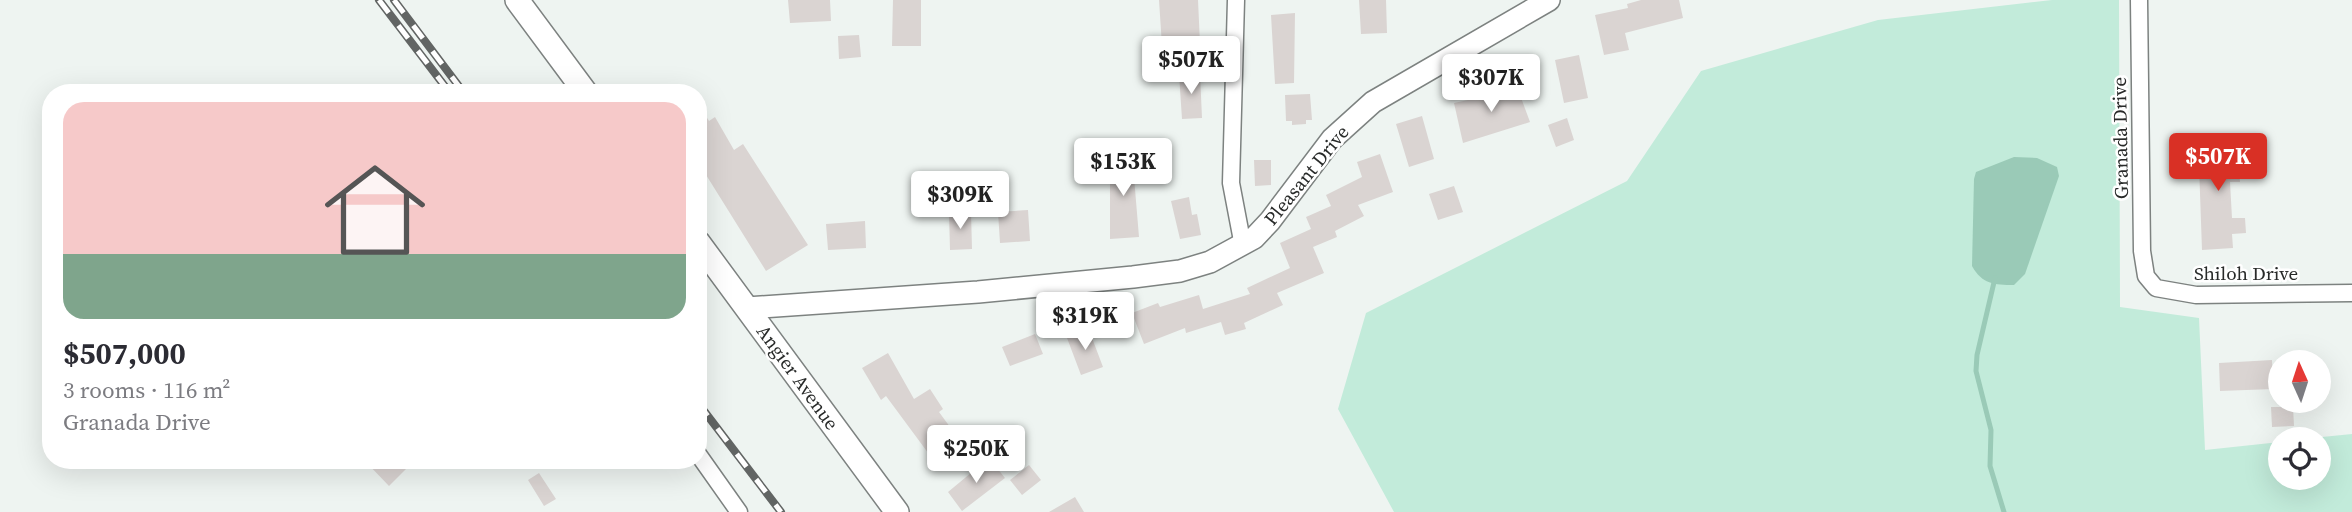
<!DOCTYPE html>
<meta charset="utf-8">
<style>
:root{--surface:#fff;--page:#f2f2f3;--text:#2b2b33;--muted:#7c7c81;--line:#e1e1e2;--accent:#d93025}
body{margin:0;font-family:"Source Serif 4",serif;background:var(--page);color:var(--text);height:100vh;display:flex;flex-direction:column;font-size:26px;white-space:nowrap}
*{box-sizing:border-box;margin:0}
p{font-size:23px;color:var(--muted)}
.icon{flex:none;width:38px;height:38px;fill:none;stroke:currentColor;stroke-width:2;stroke-linecap:round;stroke-linejoin:round}
.map{position:relative;flex:1;overflow:hidden}
.sheet{position:absolute;left:42px;top:84px;width:665px;height:385px;display:flex;flex-direction:column;background:var(--surface);border-radius:28px;box-shadow:0 7px 28px #0002}
.sheet>*{flex:none}
.needle{width:46px;rotate:357deg}
.controls{position:absolute;left:2268px;top:350px;display:grid;gap:14px}
.controls a{display:grid;place-items:center;width:63px;height:63px;border-radius:50%;background:var(--surface);box-shadow:0 7px 28px #0002;font-size:35px}
.price{position:absolute;translate:-50% -60px;padding:0 16px;border-radius:7px;background:#fff;color:#222;font-size:23px;line-height:46px;filter:drop-shadow(0 2px 4px #0008)}
.price::after{content:'';position:absolute;left:50%;top:42px;width:21px;height:16px;margin-left:-10px;background:inherit;clip-path:polygon(0 0,100% 0,50% 100%)}
.price.selected{background:var(--accent);color:#fff}
ul{padding:0;list-style:none}
li{display:grid;align-content:center;gap:14px;height:371px;padding:0 21px}
li+li{border-top:2px solid var(--line)}
li span{display:grid;place-items:center;height:217px;border-radius:21px;color:#555}
li>.icon{margin-inline-start:auto}
span .icon{width:126px;height:126px;fill:#fffc;stroke-width:1}
li b{font-size:30px}
.map>svg:first-child{display:block}
</style>
<div class="map">
<svg width="2352" height="512" viewBox="0 0 2352 512">
<rect width="100%" height="100%" fill="#eef4f1"/>
<!-- green -->
<path fill="#c2ebda" d="M2052,0H2119L2120,307L2199,318L2205,450L2280,442V478H2319V439H2302L2352,434V512H1394L1338,409L1366,313L1627,181L1701,71L1878,20Z"/>
<!-- water -->
<path fill="#9acab7" d="M2014,157L2037,158L2057,167L2059,176L2025,274L2014,285C1994,285 1982,284 1972,266L1974,179L1976,172Z"/>
<g fill="none" stroke-linecap="round" stroke-linejoin="round">
<!-- stream -->
<path stroke="#9acab7" stroke-width="5" d="M1995,278L1977,355L1976,371L1991,430L1990,466L2004,512"/>
</g>
<!-- building -->
<path fill="#dad4d2" d="M788,0H830L831,21L790,23Z
M893,0H921V46H892Z
M1159,0H1198L1200,44L1162,46Z
M1359,0H1386L1387,33L1361,34Z
M1641,0H1679L1683,18L1625,33L1629,50L1604,55L1595,15L1628,8L1627,4Z
M1295,13L1294,83L1275,84L1271,15Z
M859,35L861,57L839,59L838,36Z
M1579,55L1588,98L1564,103L1555,60Z
M1200,73L1202,118L1182,119L1179,74Z
M1516,84L1530,122L1463,143L1454,103L1495,94L1494,92Z
M1310,94L1312,120H1306V124L1292,125V121H1286L1285,95Z
M698,103L709,121L715,117L734,150L743,144L808,245L766,271L698,162Z
M1422,116L1434,159L1409,167L1396,124Z
M1567,118L1574,140L1556,147L1548,125Z
M2227,135L2229,155H2238L2240,182H2230L2232,218H2245L2246,233L2232,234L2233,248L2202,250L2198,137Z
M1132,153L1139,237L1110,239V154Z
M1380,154L1393,192L1358,205L1364,216L1335,231L1337,237L1313,247L1324,273L1277,293L1283,305L1244,323L1246,329L1225,335L1221,322L1186,333L1185,328L1144,344L1132,313L1158,303L1160,307L1199,295L1203,309L1250,294L1247,288L1290,268L1280,243L1311,229L1306,217L1331,206L1326,195L1362,177L1357,162Z
M1254,160H1271V185L1255,186Z
M1454,186L1463,212L1438,220L1429,194Z
M1189,197L1192,215L1197,214L1201,235L1180,239L1171,201Z
M1028,210L1030,241L1000,243L998,212Z
M971,212L972,249L950,250L949,213Z
M865,221L866,248L828,250L826,224Z
M1089,330L1103,367L1081,375L1067,338Z
M1035,334L1043,354L1010,366L1002,347Z
M888,353L914,399L930,389L943,409L939,412L964,446L937,465L886,396L881,400L862,368Z
M2272,360L2273,389L2220,391L2219,363Z
M2271,407H2293L2294,426L2272,427Z
M989,458L1005,478L962,511L948,492Z
M364,460H415L389,486Z
M1029,465L1041,480L1022,495L1010,480Z
M539,473L556,499L544,506L528,480Z
M1075,497L1084,512H1049Z"/>
<g fill="none" stroke-linecap="round" stroke-linejoin="round">
<defs>
<path id="minor" d="M1236,0L1231,183L1243,246
M2139,0L2142,251L2146,276L2156,288L2196,295L2352,293
M698,454L739,512"/>
<path id="tertiary" d="M747,308L978,292L1133,277L1180,271L1210,262L1254,238L1270,221L1332,139L1373,102L1549,0"/>
<path id="secondary" d="M517,0L586,93
M698,242L897,512"/>
</defs>
<!-- minor casing -->
<use href="#minor" stroke="#7d8280" stroke-width="19"/>
<!-- tertiary casing -->
<use href="#tertiary" stroke="#7d8280" stroke-width="24"/>
<!-- secondary casing -->
<use href="#secondary" stroke="#7d8280" stroke-width="26"/>
<!-- minor -->
<use href="#minor" stroke="#fff" stroke-width="16"/>
<!-- tertiary -->
<use href="#tertiary" stroke="#fff" stroke-width="21"/>
<!-- secondary -->
<use href="#secondary" stroke="#fff" stroke-width="23"/>
<defs>
<path id="rail" d="M379,0L450,93
M394,0L464,93
M698,403L781,512"/>
</defs>
<!-- rail casing -->
<use href="#rail" stroke="#626564" stroke-width="8"/>
<!-- rail -->
<use href="#rail" stroke="#fff" stroke-width="5" stroke-dasharray="16" stroke-linecap="butt"/>
</g>
<g text-anchor="middle" stroke-width="5" stroke-linejoin="round" paint-order="stroke">
<!-- street labels -->
<g font-size="19" fill="#282a29" stroke="#fff">
<text transform="translate(2120 138) rotate(-91)" y="7">Granada Drive</text>
<text transform="translate(1306 175) rotate(-51)" y="7">Pleasant Drive</text>
<text x="2246" y="280">Shiloh Drive</text>
<text transform="translate(798 377) rotate(54)" y="7">Angier Avenue</text>
</g>
</g>
</svg>
<div class="controls">
<a><svg class="needle" viewBox="-14 -14 28 28"><path d="M0-13l5 13h-10z" fill="#e53935"/><path d="M0 13l5-13h-10z" fill="#7c7c81"/></svg></a>
<a><svg class="icon" aria-label="locate" viewBox="0 0 24 24"><circle cx="12" cy="12" r="6"/><path d="M12 2v4M12 18v4M2 12h4M18 12h4"/></svg></a>
</div>
<b class="price" style="left:1191px;top:96px">$507K</b>
<b class="price" style="left:1491px;top:114px">$307K</b>
<b class="price selected" style="left:2218px;top:193px">$507K</b>
<b class="price" style="left:1123px;top:198px">$153K</b>
<b class="price" style="left:960px;top:231px">$309K</b>
<b class="price" style="left:1085px;top:352px">$319K</b>
<b class="price" style="left:976px;top:485px">$250K</b>
<section class="sheet">
<ul>
<li><span style="background:linear-gradient(#f6c9c9 70%,#7fa58c 0)"><svg class="icon" aria-label="home" viewBox="0 0 24 24"><path d="M3 11l9-7 9 7M6 9v11h12V9"/></svg></span><div><b>$507,000</b><p>3 rooms · 116 m²</p><p>Granada Drive</p></div></li>
</ul>
</section>
</div>
